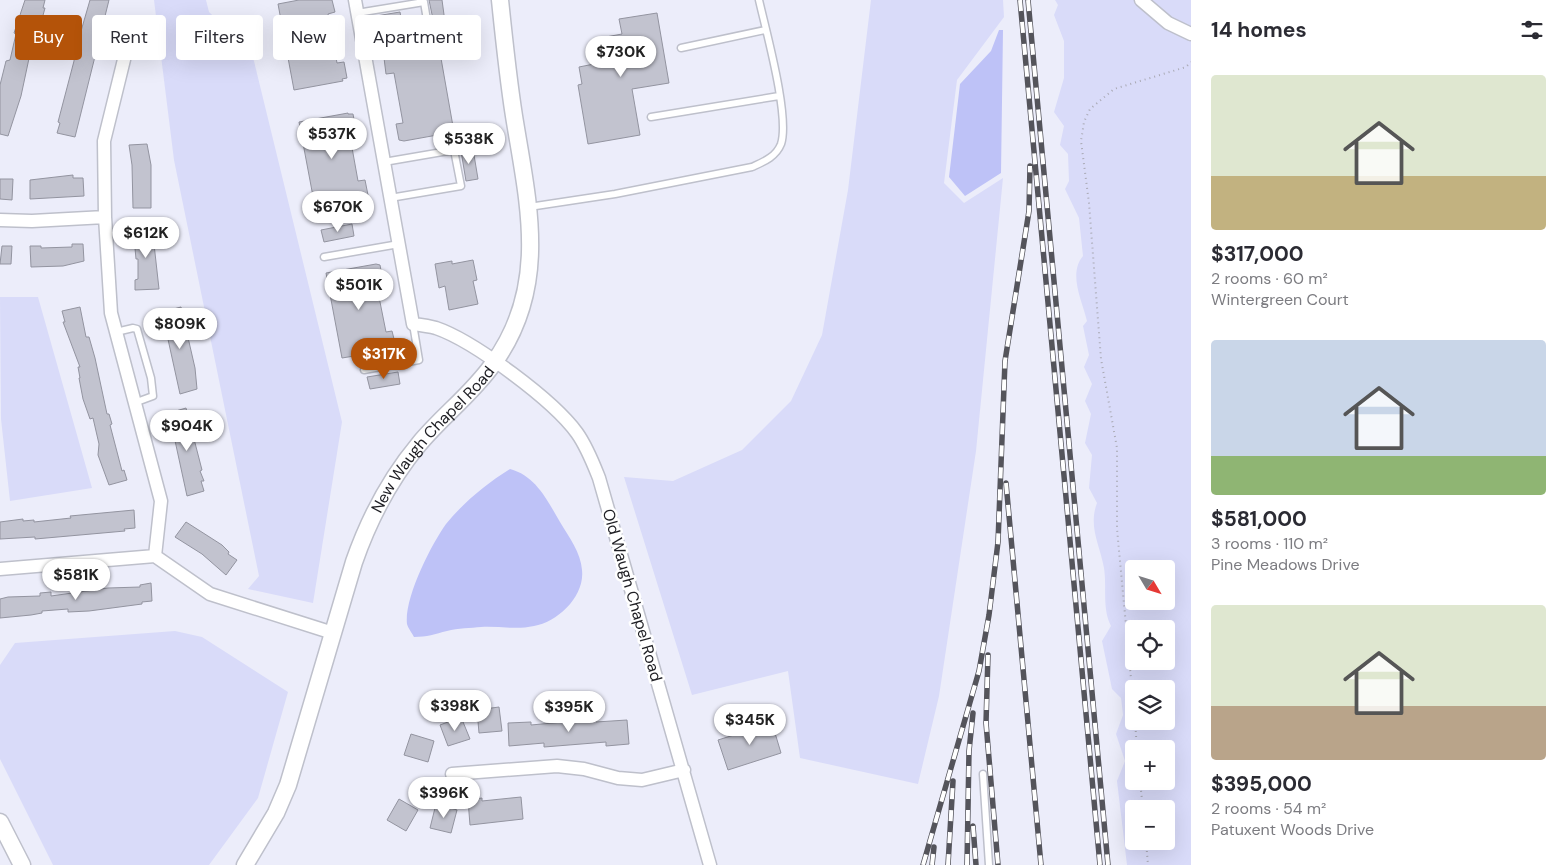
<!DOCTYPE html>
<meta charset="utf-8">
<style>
:root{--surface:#fff;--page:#f2f2f3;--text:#2b2b33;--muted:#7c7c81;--accent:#b45309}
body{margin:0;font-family:"DM Sans",sans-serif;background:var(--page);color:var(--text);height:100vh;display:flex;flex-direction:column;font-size:19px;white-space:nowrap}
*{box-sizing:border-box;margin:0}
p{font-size:16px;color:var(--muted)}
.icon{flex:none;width:28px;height:28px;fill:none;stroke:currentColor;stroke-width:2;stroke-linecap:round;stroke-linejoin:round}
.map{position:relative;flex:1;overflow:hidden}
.sheet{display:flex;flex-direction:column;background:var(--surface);width:375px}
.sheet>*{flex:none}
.guide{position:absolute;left:15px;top:15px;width:475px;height:45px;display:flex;gap:10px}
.needle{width:32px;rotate:128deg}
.tools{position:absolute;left:1125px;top:560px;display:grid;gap:10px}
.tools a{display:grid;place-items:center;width:50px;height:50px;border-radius:5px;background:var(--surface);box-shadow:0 5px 20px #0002;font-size:25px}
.price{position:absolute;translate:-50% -42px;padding:0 11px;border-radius:18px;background:#fff;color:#222;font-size:16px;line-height:32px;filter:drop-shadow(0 1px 2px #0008)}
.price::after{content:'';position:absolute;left:50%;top:30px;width:15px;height:11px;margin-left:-8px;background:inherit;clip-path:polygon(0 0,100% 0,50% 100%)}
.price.current{background:var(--accent);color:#fff}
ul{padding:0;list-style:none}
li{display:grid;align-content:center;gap:10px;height:265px;padding:0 20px}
li span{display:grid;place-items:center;height:155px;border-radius:5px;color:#555}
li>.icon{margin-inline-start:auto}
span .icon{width:90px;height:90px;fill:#fffc;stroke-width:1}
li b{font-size:21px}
h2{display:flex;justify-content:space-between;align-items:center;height:60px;padding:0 20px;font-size:21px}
.pill{padding:0 18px;border-radius:5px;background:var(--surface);box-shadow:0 5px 20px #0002;font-size:18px;line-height:45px}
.pill.current{background:var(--accent);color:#fff}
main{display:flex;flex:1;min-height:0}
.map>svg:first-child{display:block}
</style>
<main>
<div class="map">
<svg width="1191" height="865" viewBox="0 0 1191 865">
<rect width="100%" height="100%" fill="#ecedfa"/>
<!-- green -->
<path fill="#d9dbf9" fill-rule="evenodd" d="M154,0H206L209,12L252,53L342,422L313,603L248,589L259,576L174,160Z
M871,0H1003L1004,17L957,80L944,183L964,203L1003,178L976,451L939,696L918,784L800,758L788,671L692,695L624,477L673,481L742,450L791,401L822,335L848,190Z
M1055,0H1191V865H1127L1117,781L1125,761L1116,734L1123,715L1121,698L1112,689L1102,641L1111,626C1102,608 1107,588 1104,568C1100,545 1088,527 1097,503L1089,488L1092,455L1085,443L1091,414L1085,401L1092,384L1084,367L1089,355L1083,326L1087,321C1082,300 1068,274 1083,256L1079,218L1065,189L1069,181L1068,154L1060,145L1064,126L1054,112L1064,78V41L1054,15L1058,5ZM1134,569H1166V601H1134ZM1134,629H1166V661H1134ZM1134,689H1166V721H1134ZM1134,749H1166V781H1134ZM1134,809H1166V841H1134Z
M0,297H38L92,488L10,501L1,419Z
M175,631L202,637L288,692L258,798L209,865H53L0,759V665L15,643Z"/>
<!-- water -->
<path fill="#bec2f7" d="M999,30H1003L1001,173L965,196L949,177L960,84L991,51Z
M510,469C536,476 547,500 560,522C569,537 581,553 582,570C585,596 558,622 534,626C517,630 499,626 481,627C471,628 458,628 447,631C435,634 427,637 414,637C412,633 408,628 407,624C404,598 431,545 446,524C464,502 486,484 510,469Z"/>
<!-- building -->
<path fill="#c2c3cf" stroke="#9394a0" d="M25,0H45L43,8H45L42,19H41L34,49H31L21,96L8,136L0,134V85L6,61L10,60L16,34L14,33Z
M90,0H109L75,137L57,133L60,123L58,122L74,61L76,37L79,38Z
M299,0H332L335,12L328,14L337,63L344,62L347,78L342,79L343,81L294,90L278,4Z
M429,0H442L445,22L434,24Z
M400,12L402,24L372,29L370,17Z
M657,13L669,83L632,89L640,135L588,144L578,85L582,84L579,67L599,63L595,39L622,34L619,19Z
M439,47L454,132L404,141L399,140L396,124L403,123L394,73L386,74L384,58H389V55L401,52Z
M348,113V114H353L356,130L349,131L358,181L365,180L368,195L364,196V199L315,207L299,122Z
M147,144L151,165V208H133L132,165L129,145Z
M473,149L478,179L466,181L461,151Z
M73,175V178H83L84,196L30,199V180Z
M0,179H13L12,200L0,199Z
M352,224L354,236L324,242L321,230Z
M152,226L159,289L135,290V280L138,279V259H136L133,227Z
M72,244H83L84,261L63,266L31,267L30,246H41V248L72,247Z
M2,246H12L11,264H0Z
M473,260L477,280L473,281L478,304L449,310L445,286L439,288L435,264L452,261V264Z
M376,264L380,265L383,281L376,282L386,332L392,331L396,347L391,348V350L342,358L326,273Z
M80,307L86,337H89L95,358L107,414H109L112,424L110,425L122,471L124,470L127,480L109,485L98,455L99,444L93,418L90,419L83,399L79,378H80L78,367H80L63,322H65L62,311Z
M181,307L195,368L197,389L180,394L162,312Z
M398,372L400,384L370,389L367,377Z
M186,408L202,470L200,471L204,481H201L204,491L187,496L169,413Z
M134,510L135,528L124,529L125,531L35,539V537L0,539V522L23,519V521L34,520V522L71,518L70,516Z
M186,522L222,545L229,552L228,554L237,560L226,575L202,554L175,537Z
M151,583L152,601L142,602V604L89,611L68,612V609L42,611V613L31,615L0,618V599L8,597L40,596V593L51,592V596L108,588L140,587V585Z
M499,707L502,731L479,733L477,710Z
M461,717L470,739L448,746L440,725Z
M596,719V722L627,720L629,744L606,746V742L544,747V743L509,746L508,723L531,722V725Z
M772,723L781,753L728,770L718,740Z
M411,734L434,741L428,762L404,755Z
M521,797L523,819L470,825L468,800L482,798V801Z
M399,799L418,810L406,831L387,820Z
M443,806L457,810L451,833L430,828L435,808L442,809Z"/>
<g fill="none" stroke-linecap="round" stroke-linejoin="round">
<defs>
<path id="service" d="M357,13L424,2L429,32L363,44
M681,48L765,30
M651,117L779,96
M384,162L454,150L461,186L390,198
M529,207L615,194L752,167C763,162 776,157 781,144C790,117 766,31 759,0
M324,257L399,244
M116,332L133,328L137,329L151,378L153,396L134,403
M364,370L419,360L413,324
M983,774L989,865"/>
<path id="minor" d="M355,0L413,324C421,325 429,326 436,328C474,341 554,401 577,433C587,447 593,463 599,478L710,865
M1141,0L1168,23L1191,34
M132,27L104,141L105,217L111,313L161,501L155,556
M0,220L32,221L105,217
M0,569L155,556L210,594L333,633
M452,774L557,766L584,769L618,778L642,780L684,770"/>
<g id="tertiary">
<path d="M0,822L22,865"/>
<path id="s1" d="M245,865L276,813L288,785L354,562C369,519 389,480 419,444C442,416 472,394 493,364C550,286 528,203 514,116C508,78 504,39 500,0"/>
</g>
</defs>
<!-- service casing -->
<use href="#service" stroke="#bec0cb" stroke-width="9"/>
<!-- minor casing -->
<use href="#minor" stroke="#bec0cb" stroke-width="15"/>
<!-- tertiary casing -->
<use href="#tertiary" stroke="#bec0cb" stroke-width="19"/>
<!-- path -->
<path stroke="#a9a9b4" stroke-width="2" stroke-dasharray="1 4" stroke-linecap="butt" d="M1134,711L1117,529V448L1101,359L1089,203L1081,141L1084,122L1090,109L1114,89L1186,67L1191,62
M1135,721L1137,749
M1140,781L1143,809
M1146,841L1148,865"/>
<!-- service -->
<use href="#service" stroke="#fff" stroke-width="6"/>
<!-- minor -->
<use href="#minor" stroke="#fff" stroke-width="12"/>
<!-- tertiary -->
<use href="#tertiary" stroke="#fff" stroke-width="16"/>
<defs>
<path id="rail" d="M1020,0L1100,865
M1028,0L1108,865
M1006,483L1041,865
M988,655L986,723L998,865
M973,826L976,865
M923,865L979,671L989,615L998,542L1005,361L1029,211L1030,166
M932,865L934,847
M948,865L953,781
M967,865L969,751L973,713"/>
</defs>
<!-- rail casing -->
<use href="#rail" stroke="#54545b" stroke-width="5.5"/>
<!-- rail -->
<use href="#rail" stroke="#fff" stroke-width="4" stroke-dasharray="11" stroke-linecap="butt"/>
</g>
<g text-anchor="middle" stroke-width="5" stroke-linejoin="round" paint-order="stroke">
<!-- street labels -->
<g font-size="16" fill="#1e1e23" stroke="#fff">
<text dy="6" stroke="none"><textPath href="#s1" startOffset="471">New Waugh Chapel Road</textPath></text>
<text transform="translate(633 595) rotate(74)" y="6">Old Waugh Chapel Road</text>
</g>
</g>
</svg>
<div class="tools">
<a><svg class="needle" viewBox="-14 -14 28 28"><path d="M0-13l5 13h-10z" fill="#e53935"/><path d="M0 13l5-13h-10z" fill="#7c7c81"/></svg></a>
<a><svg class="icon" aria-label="locate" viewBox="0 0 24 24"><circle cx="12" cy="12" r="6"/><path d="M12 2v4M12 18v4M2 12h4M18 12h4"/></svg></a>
<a><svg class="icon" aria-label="layers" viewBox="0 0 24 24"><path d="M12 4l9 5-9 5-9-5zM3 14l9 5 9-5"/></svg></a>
<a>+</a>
<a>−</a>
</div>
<b class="price" style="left:621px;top:78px">$730K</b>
<b class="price" style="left:332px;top:160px">$537K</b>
<b class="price" style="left:469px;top:165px">$538K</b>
<b class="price" style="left:338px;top:233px">$670K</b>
<b class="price" style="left:146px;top:259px">$612K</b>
<b class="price" style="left:359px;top:311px">$501K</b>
<b class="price" style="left:180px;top:350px">$809K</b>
<b class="price current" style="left:384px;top:380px">$317K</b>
<b class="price" style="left:187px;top:452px">$904K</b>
<b class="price" style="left:76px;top:601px">$581K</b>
<b class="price" style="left:455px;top:732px">$398K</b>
<b class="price" style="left:569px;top:733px">$395K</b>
<b class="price" style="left:750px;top:746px">$345K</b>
<b class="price" style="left:444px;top:819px">$396K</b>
<div class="guide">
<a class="pill current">Buy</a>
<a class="pill">Rent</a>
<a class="pill">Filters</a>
<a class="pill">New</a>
<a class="pill">Apartment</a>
</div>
</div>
<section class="sheet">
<h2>14 homes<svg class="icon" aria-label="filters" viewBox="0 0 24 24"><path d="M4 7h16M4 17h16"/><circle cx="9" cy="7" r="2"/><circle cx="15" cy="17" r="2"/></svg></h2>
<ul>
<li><span style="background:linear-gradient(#dfe7d0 65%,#c2b280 0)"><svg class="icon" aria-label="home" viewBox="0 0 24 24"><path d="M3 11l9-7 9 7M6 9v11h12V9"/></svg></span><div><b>$317,000</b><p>2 rooms · 60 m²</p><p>Wintergreen Court</p></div></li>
<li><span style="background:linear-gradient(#c9d6e8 75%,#8fb573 0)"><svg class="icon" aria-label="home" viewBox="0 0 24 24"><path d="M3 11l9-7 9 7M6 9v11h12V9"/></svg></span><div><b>$581,000</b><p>3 rooms · 110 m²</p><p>Pine Meadows Drive</p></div></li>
<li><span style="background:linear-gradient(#dfe7d0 65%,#b9a48a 0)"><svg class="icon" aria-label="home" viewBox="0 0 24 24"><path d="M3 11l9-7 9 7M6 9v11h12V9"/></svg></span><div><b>$395,000</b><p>2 rooms · 54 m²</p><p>Patuxent Woods Drive</p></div></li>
</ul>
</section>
</main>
